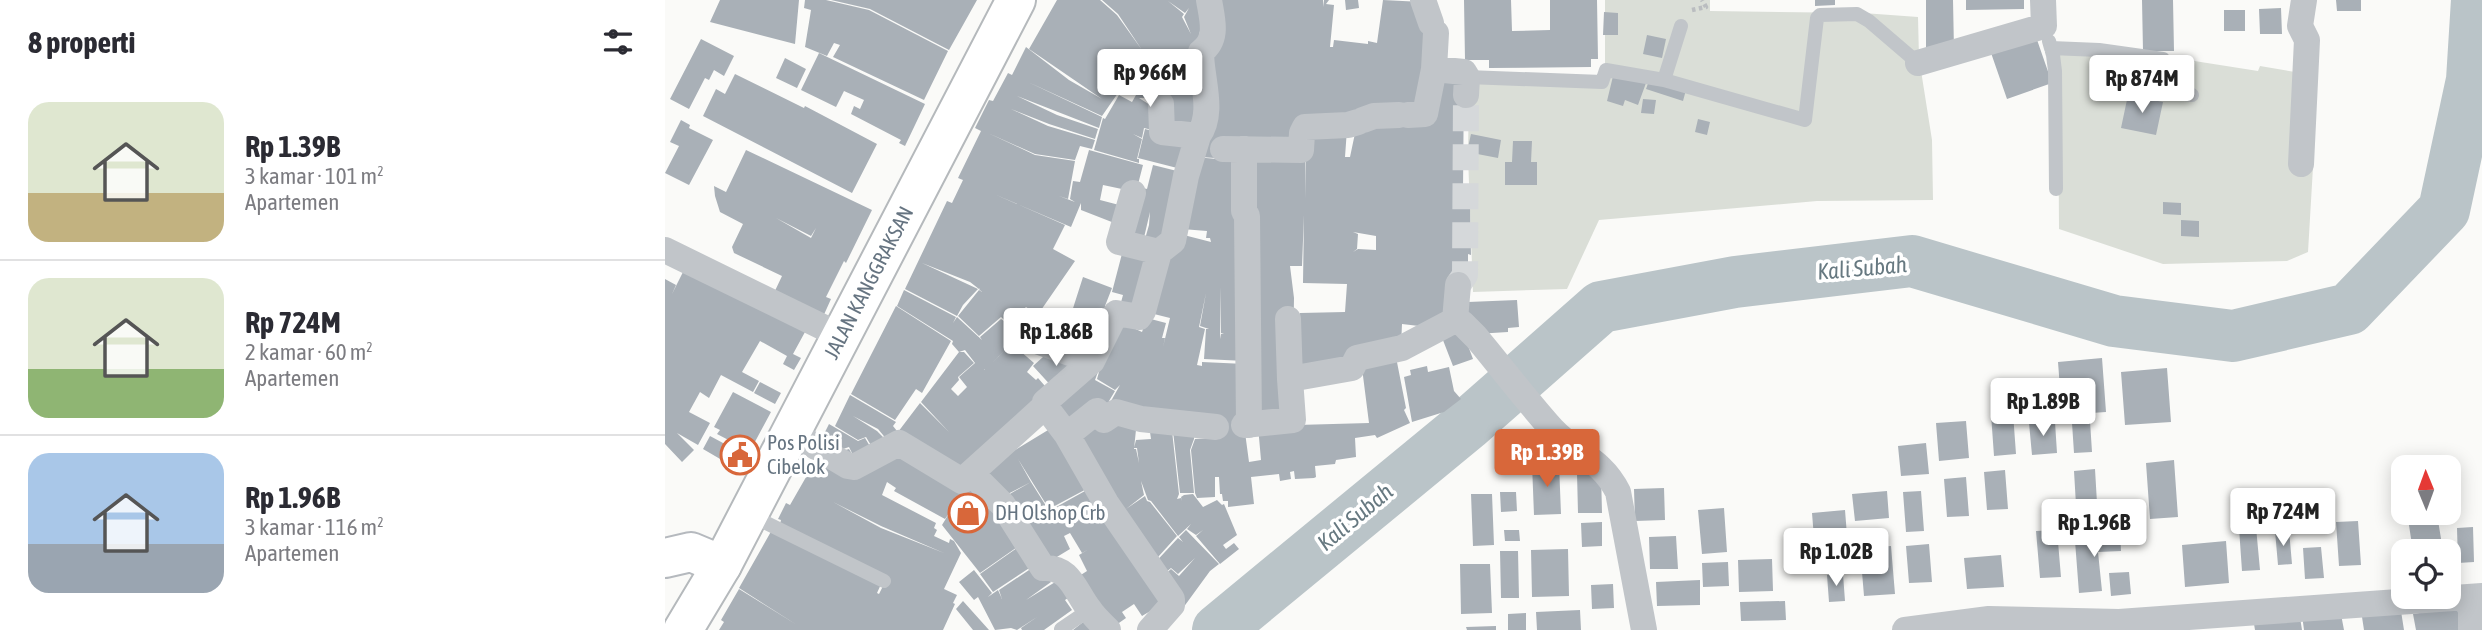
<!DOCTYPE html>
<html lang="id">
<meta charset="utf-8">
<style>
:root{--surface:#fff;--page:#f7f7f7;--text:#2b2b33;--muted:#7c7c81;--line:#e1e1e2;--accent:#d8673a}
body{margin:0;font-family:"Asap Condensed",sans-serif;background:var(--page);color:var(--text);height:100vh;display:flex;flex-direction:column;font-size:26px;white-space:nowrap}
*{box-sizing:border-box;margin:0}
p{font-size:23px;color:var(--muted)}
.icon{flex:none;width:38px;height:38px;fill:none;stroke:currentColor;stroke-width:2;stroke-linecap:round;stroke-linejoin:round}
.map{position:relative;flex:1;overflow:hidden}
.drawer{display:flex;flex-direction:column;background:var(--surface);width:665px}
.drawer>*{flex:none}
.needle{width:46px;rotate:359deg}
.tools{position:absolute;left:1726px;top:455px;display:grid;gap:14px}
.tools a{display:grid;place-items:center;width:70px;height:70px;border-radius:14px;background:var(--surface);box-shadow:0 4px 18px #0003;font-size:35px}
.price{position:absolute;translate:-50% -60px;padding:0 16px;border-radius:7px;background:#fff;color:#222;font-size:23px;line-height:46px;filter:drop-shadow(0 2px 4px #0008)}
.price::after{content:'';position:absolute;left:50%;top:42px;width:21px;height:16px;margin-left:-10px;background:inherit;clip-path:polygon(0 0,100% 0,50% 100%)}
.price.active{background:var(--accent);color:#fff}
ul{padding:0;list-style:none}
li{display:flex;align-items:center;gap:21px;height:175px;padding:0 28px}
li+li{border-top:2px solid var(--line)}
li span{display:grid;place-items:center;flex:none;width:196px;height:140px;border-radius:21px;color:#555}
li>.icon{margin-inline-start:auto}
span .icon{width:84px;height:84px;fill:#fffc;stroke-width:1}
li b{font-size:30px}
h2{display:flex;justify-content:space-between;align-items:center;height:84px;padding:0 28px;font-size:30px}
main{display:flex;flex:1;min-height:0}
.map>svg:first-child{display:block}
</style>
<main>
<section class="drawer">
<h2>8 properti<svg class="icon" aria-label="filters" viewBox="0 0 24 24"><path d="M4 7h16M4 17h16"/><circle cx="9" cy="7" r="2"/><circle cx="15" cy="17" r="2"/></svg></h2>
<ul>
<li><span style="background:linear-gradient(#dfe7d0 65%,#c2b280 0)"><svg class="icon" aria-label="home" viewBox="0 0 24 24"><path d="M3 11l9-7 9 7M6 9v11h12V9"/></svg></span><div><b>Rp 1.39B</b><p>3 kamar · 101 m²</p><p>Apartemen</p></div></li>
<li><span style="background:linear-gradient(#dfe7d0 65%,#8fb573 0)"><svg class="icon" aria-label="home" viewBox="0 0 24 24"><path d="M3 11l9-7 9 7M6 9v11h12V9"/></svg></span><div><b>Rp 724M</b><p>2 kamar · 60 m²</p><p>Apartemen</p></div></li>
<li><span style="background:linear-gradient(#a9c7e8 65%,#9aa5b1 0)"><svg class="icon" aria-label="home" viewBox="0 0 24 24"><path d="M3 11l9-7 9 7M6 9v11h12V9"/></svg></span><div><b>Rp 1.96B</b><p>3 kamar · 116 m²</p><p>Apartemen</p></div></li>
</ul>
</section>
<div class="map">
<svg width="1817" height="630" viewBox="0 0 1817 630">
<rect width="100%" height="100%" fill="#fafaf8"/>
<!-- green -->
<path fill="#daded7" d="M940,0H1045V11L1198,13L1253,17L1254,58L1267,140L1268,200L1152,201L934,220L902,289L808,292L803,156L804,83L940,86Z
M1388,44L1434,46L1593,71L1595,66L1636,73L1648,167L1643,252L1622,261L1498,264L1394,229L1393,64Z"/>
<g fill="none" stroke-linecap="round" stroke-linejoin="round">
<!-- river -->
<path stroke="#bac4c8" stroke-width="52" d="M553,630L802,425L936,307L1070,282L1247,261L1449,321L1568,336L1684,309L1779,210L1807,80L1812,0"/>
</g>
<!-- building -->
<path fill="#a9b0b7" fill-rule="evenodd" d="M55,0H134L130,44L45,22Z
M140,0H161L204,10L283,51L259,100L168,57L175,45L169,43L162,56L140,47L146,10L139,8Z
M166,0H312L284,50L205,9Z
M392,0H435L452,15L477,50L453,14L437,0H541L530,57L480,61L476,71L469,63L475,72L453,93L437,116L363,82L437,117L434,128L352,96L392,115L433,129L430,139L384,124L346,109L383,126L430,140L427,149L415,146L410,160L370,154L323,133L370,155L410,161L403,199L394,196L410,202L405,199L408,181L415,182L424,150L478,165L471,192L438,185L435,200L458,206L457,226L416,210V203L406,227L329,194L400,225L388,249L410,261L374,313H370L361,307L356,312L358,315L356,319L361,324L367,314L423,337L422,339L431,343L426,358L353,332L349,342L319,370L347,344L369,363L362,372L371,380L373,378L386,393L293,480L233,432L255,403L284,432L256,402L294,352H299L309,363L293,377L294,380L286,389L293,396L302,387L294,377L310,363L300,350L294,352L287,344L288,341L232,306L239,290L291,317L288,323L292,317L317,340L315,337L336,319L345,325L336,317L314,336L293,316L314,290L317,292L314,289L318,285L314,289L305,282L257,263L313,289L298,305L292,316L240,289L282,201L287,203L298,180L293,178L316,131L310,128L324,100L328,101L343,73L347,75L361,47L404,80L437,99L364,49ZM503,1L520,13L524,8L519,17L526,34L517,17L519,14Z
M548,0H658V7L659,0H664L661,4L669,5L665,47H668L669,40L703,44V41L712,43L718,0L757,2L772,23L759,111L661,118L635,147L550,158L536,157Z
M680,0H693L694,8L681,10Z
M799,0H846L847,31L885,30V0H932L933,59H926V67L824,68V60H800Z
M1150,0H1170V5L1150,6Z
M1261,0H1288L1289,50L1261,51Z
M1301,0H1359V9L1301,10Z
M1477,0H1508L1509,51H1478Z
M1671,0H1696V11H1672Z
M1616,8L1617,34H1595L1594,9Z
M1559,10H1580V31H1559Z
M939,12L953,13V35H938Z
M1370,34L1387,83L1342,99L1325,50Z
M982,35L1001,39L997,58L978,54Z
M36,39L69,56L59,76L49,70L44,80L40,78L24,109L5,99Z
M154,53L260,104L240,146L234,143L236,140L186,114L189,106L195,109L199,100L179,91L171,107L136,90Z
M120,58L141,69L132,88L111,78Z
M509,60L511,87V70L532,69L535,130L505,132L501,83V97L474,98L485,105L487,130L479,128L477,138L468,134L477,139L472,159H474V163L429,150L438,118L440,119L454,95L467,102L471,95L462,88L465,85L463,84L475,72L481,77L478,75L481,63Z
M949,72L981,83L973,105L960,100L958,106L942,101Z
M773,73L799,74L798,191L794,206L805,208L806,255L803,254V286L771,328L737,324L736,346L685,363L628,374L635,313L680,312L682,284L638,283L639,215L637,266H625L629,298L627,419L585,423L580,153L640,154V199L641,129H682L680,157H685L693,119L763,120ZM688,232L711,236V250L693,249L688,252L692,249L693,234Z
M70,74L139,108L140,106L212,144L187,193L38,116L51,89L60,94Z
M985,78L1021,90L1018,101L981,89Z
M1463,95L1498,102L1491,135L1456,128Z
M978,99L991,100L989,114L976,113Z
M1033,119L1045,122L1042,135L1030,132Z
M16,120L25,125L24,128L48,140L24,185L0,173L14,146L5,142Z
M480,129L527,141L520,170L473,158Z
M806,134L836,140L833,158L802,152Z
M848,141H867L866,162H872V185H840V162H847Z
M81,150L207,210L181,263L179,261L161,297L166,299L157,319L108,295L117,276L69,253L67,247L78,224L55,212L50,196L49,186L61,192ZM111,218L146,236L151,228L146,238Z
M576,154L580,361L539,359L541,329H544L535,326L541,293L534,327L540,329L532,365L537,366V362L580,364L579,425L584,462L596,460L593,426L704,423L697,368L730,352L741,408L739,410L745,423L712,438L710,435L690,438L691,457L671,460L670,464L650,466L651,477L649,478L630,479L629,471L625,472L626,479L615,481L614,474L586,477L589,504L563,507V501H558L557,494H555L554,477H550V497L532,498L530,493L526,450L530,439L552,438L473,417L404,431L381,403L434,369L430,380L450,391L444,401L450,408L446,401L455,385L450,390L432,379L449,319L477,332L482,318L501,323L497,338H500L498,347L505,318L485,313L511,233L546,242L545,238H541L542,231L517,229L530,157L552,159ZM556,287V333L559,334H556L555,339Z
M488,165L520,173L505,242L478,246L484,225L485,212L477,246L457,241L474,187L482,189Z
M1498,202L1516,203V215L1498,214Z
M1516,220L1534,221V237L1516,236Z
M459,246L491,254L477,311L455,306L458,295L447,292Z
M20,268L140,332L128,354L136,358L129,370L118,364L122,356L95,341L77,372L94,381L88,392L56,375L44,398L35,392L24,412L45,423L33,445L12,433L29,450L17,462L0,444V279L11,285L7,294Z
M418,277L447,288L440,306L449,310L435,343L424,338V336L402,327Z
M852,300L854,327L843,328V332L811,334L799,322L803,302Z
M231,306L286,341L257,393L251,389L230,420L186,394Z
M796,327L808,359L788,366L776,335Z
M388,348L415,367L390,390L368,366Z
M1437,358L1441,412L1397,415L1393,362Z
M762,366L763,372L784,367L789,391L796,399L779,412L747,422L739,377L746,375L745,370Z
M1502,368L1506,422L1460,425L1456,372Z
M95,382L116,393L110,404L89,393Z
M68,392L106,412L78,464L66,457L62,463L38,449L45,436L71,450L73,445L52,434L55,430L49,427Z
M185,395L231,422L228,426L232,431L223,441L213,429L188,416L212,431L223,442L210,452L201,437L193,440L170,426Z
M1348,413L1351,454L1329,456L1326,414Z
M432,414L472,420L469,449L448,464L469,449H471L474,463L472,448H469L471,440L486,439L484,425L507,431L514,494L512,499L516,498L517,501L516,497L519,495L528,494L538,507L552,500L557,505L559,504L572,535L558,545L561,549L569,543L574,549L555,564L531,536L538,530L531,535L522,529L526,524L513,536L486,501L483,500L476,481L479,495L461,509L480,496L482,501L485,502L512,536L484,567L406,443Z
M1301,421L1304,458L1274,461L1271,423Z
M1425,421L1427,452L1409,453L1407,423Z
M1390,422L1392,453L1367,455L1364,423Z
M164,424L193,441L200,438L209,453L192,461L170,453L184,449L189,457L184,447L169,452L156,440Z
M393,424L429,485L384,509L353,459L366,482L333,499L309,471L347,452Z
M508,431H529V439L525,450L529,493H515Z
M1261,443L1264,474L1236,476L1233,446Z
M228,446L299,486L329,506L324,511L334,503L361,541L315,573L277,525L285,512L280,519L229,491L231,488L222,482L217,495L271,523L269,528L272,530L269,536L284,543L285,539L289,541L296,553L279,589L292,595L288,603L290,604L278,630H54L59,622L56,620L74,589L132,625L74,588L108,528L217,582L212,593L214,594L221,580L115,524L116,520L113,519L121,503L125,505L152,458L182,472ZM168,502L216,526L279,553L216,528Z
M1509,460L1513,517L1485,519L1481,463Z
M894,463L896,514L869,515L867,464Z
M1430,469L1432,503L1411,505L1409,471Z
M1340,470L1343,509L1322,510L1319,472Z
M936,472L937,513H913L912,473Z
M1301,477L1304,516L1282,517L1279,479Z
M366,482L383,509L366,521L429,486L499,603L477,616L469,604L457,612L461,618L444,630L408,580L422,571L414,555L424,549L417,553L405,533L399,536L405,549L377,566L336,499Z
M999,488L1000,520L970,521L969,489Z
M1222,491L1224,518L1190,521L1187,494Z
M1256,491L1259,531L1241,532L1238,492Z
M835,492H851L852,511L836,512Z
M806,494H827L829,545L808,546Z
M1059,508L1062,552L1037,554L1033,510Z
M1180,510L1184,561L1151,563L1147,513Z
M1772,514L1778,551H1748L1743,519Z
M1693,521L1696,565L1674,566L1671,522Z
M937,522V546L917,547L916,523Z
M1591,527L1595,570L1577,571L1574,528Z
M1808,527L1809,562L1793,563L1792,528Z
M521,530L554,564L545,571L518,608L495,579L506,569L514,576L530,558L513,574L506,568L494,578L485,568L513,538L518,542L514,537Z
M839,530H854L855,541H840Z
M1392,530L1396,577L1375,578L1371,531Z
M1624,530L1627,564L1613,565L1610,531Z
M1455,531L1456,551L1433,552L1437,591L1414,593L1410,541L1422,540L1421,534Z
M1011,536L1013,569H985L984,537Z
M1561,541L1564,583L1520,587L1517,545Z
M359,543L372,563L328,592L315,574Z
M1264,544L1267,582L1244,583L1241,546Z
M1226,546L1230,594L1199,596L1195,548Z
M1656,547L1659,578L1640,579L1638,548Z
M903,549L904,596L867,597L866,550Z
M835,551H853L854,598H836Z
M1336,555L1339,587L1302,589L1299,558Z
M1107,559L1108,591L1074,592L1073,560Z
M1063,562L1064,586L1038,587L1037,563Z
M373,564L386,582L361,600L400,576L412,592L400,600L407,610L379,630H357L356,628L372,617L352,630L346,628L330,630L313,597L309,600L294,582L309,570L327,593L323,597L333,590L337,599L334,590Z
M795,564H825L827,613L796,614Z
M1464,572L1466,594L1446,596L1444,573Z
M1178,574L1180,601L1164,602L1162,575Z
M1035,580V605L992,606L991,582Z
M948,584L949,608L927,609L926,585Z
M298,601L324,630H308L291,609Z
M1120,601L1121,620L1076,621L1075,602Z
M1792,607L1796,630H1751L1748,614Z
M1675,609L1679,630H1639L1637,615Z
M915,610L916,630H872L871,612Z
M1634,611L1637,630H1590L1588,618Z
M1736,611L1739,630H1699L1697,617Z
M861,613V630H843V614Z
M427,615L440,630H408Z
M831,626V630H802L801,627Z"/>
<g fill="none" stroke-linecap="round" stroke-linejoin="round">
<!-- minor-tunnel -->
<path stroke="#d5d8da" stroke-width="26" stroke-dasharray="26 13" stroke-linecap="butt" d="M793,285L800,275L801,95"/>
<defs>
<path id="primary" d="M0,558L26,552L57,565"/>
<g id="trunk">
<path id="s1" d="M18,630L57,565L351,0"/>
</g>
</defs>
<!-- primary casing -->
<use href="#primary" stroke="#b5b9be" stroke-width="42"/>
<!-- trunk casing -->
<use href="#trunk" stroke="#b5b9bc" stroke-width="42"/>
<!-- path -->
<path stroke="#babdc0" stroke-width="4.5" stroke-dasharray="3.5 3.5" stroke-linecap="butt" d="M1027,10L1041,7L1037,0"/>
<!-- service -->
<path stroke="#c1c5c9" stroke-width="14" d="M1016,26L999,80L1140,120L1152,18L1155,15L1192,14L1204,21L1253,63
M1384,41L1388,55L1390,71L1391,189
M1386,48L1434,50L1498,59L1502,68L1497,90L1527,95
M802,77L937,82L941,70L999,80
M85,515L219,581
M396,629L424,610"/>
<!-- minor -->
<path stroke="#c1c5c9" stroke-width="26" d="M758,0L766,23
M1253,63L1379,26L1378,0
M769,69L799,72L802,77L801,95
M743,115L760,114L769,69L771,33
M698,120L709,116L734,115
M533,136C550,113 536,79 536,52C554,39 547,19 544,0
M558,149L636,150L637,133L640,127L683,125L693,122
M579,149V211L582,216L584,425
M1636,164L1642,40L1635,26L1639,0
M468,193L454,242L494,252L508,241L521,176L533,136L497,132L496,104
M0,250L176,336
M793,285L790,320L797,323L811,337C836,367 861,400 887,429C910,454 936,458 953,492L979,630
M623,319L625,379
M369,340L427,361
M380,406V402L427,361L451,313L474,317L478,311L494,252
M579,425L628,420L625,379L687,368L692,358L737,348L790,320
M126,432L183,466L189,467L234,443L297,481L380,406L402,435L432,411L439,420L451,412L476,419L551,427
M402,435L441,503L507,599V605L485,630
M306,473L338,505L378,568C405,566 410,591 424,609C429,617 436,623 443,630
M1806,598V630
M1240,630L1324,619L1454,622L1817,596"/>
<!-- primary -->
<use href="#primary" stroke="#fff" stroke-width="38"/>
<!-- trunk -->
<use href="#trunk" stroke="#fff" stroke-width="38"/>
</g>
<!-- icons -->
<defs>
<symbol id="civic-ring" viewBox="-11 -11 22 22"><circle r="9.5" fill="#fff" stroke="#d8673a" stroke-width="1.5"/><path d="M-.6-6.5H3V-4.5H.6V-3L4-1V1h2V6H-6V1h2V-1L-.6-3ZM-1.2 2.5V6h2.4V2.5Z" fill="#d8673a"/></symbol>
<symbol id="shop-ring" viewBox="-11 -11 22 22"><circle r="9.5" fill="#fff" stroke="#d8673a" stroke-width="1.5"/><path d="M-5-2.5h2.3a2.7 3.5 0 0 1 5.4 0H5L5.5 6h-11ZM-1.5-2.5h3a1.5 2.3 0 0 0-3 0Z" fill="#d8673a"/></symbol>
</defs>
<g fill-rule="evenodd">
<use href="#civic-ring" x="53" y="433" width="44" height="44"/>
<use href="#shop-ring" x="281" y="491" width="44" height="44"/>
</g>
<g text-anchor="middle" stroke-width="7" stroke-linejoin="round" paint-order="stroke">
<!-- street labels -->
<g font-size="21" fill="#667481" stroke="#fff">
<text dy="7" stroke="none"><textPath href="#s1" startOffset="394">JALAN KANGGRAKSAN</textPath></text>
</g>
<!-- poi labels -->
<g font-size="21" fill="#667481" stroke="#fff" text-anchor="start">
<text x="102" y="450">Pos Polisi<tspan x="102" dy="24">Cibelok</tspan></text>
<text x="330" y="520">DH Olshop Crb</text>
</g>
<!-- water labels -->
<g font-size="23" font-style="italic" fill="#677981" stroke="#fff">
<text transform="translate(1197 268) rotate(-5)" y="8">Kali Subah</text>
<text transform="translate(690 517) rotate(-40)" y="8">Kali Subah</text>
</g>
</g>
</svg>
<div class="tools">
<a><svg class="needle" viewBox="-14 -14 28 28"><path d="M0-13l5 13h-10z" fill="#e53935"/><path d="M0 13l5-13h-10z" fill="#7c7c81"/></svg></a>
<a><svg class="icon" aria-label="locate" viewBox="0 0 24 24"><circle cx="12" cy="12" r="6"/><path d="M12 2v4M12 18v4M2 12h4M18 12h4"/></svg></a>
</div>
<b class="price" style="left:485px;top:109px">Rp 966M</b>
<b class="price" style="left:1477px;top:115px">Rp 874M</b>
<b class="price" style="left:391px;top:368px">Rp 1.86B</b>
<b class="price" style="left:1378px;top:438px">Rp 1.89B</b>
<b class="price active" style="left:882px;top:489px">Rp 1.39B</b>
<b class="price" style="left:1618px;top:548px">Rp 724M</b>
<b class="price" style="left:1429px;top:559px">Rp 1.96B</b>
<b class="price" style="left:1171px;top:588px">Rp 1.02B</b>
</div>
</main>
